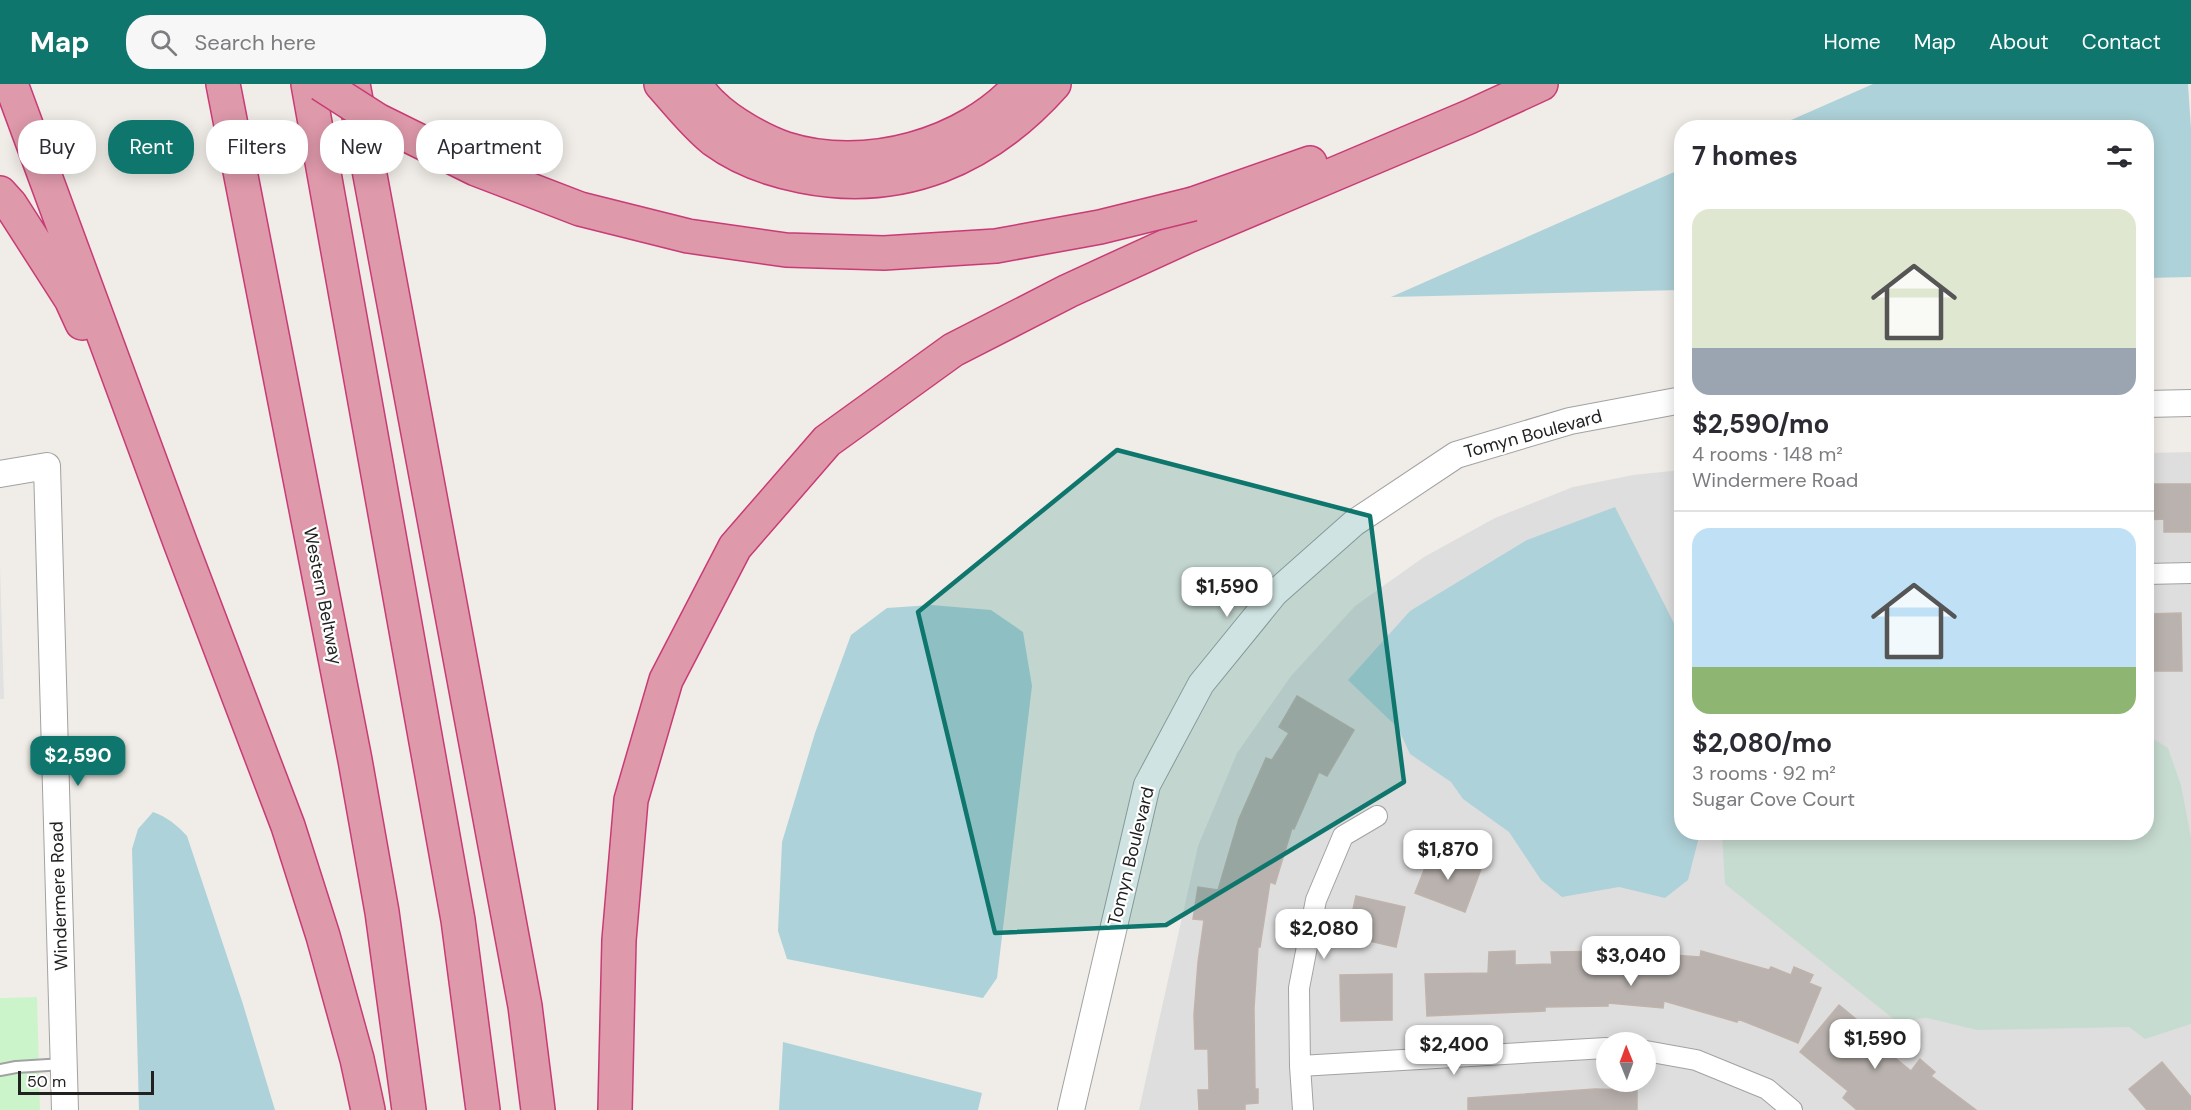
<!DOCTYPE html>
<meta charset="utf-8">
<style>
:root{--surface:#fff;--page:#f7f7f7;--text:#2b2b33;--muted:#7c7c81;--line:#e1e1e2;--accent:#0f766e}
body{margin:0;font-family:"DM Sans",sans-serif;background:var(--page);color:var(--text);height:100vh;display:flex;flex-direction:column;font-size:22px;white-space:nowrap}
*{box-sizing:border-box;margin:0}
p{font-size:20px;color:var(--muted)}
.icon{flex:none;width:33px;height:33px;fill:none;stroke:currentColor;stroke-width:2;stroke-linecap:round;stroke-linejoin:round}
.map{position:relative;flex:1;overflow:hidden}
.drawer{position:absolute;left:1674px;top:36px;width:480px;height:720px;display:flex;flex-direction:column;background:var(--surface);border-radius:24px;box-shadow:0 3px 15px #0003}
.drawer>*{flex:none}
.banner{position:absolute;left:18px;top:36px;width:570px;height:54px;display:flex;gap:12px}
.needle{width:39px;rotate:359deg}
.fabs{position:absolute;left:1596px;top:948px;display:grid;gap:12px}
.fabs a{display:grid;place-items:center;width:60px;height:60px;border-radius:50%;background:var(--surface);box-shadow:0 3px 15px #0003;font-size:30px}
.scale{position:absolute;left:18px;bottom:15px;width:136px;box-sizing:border-box;padding-left:6px;border:3px solid #212121;border-top:0;font-size:16px;line-height:21px;white-space:nowrap;color:#212121;-webkit-text-stroke:4px #fff;paint-order:stroke}
.price{position:absolute;translate:-50% -51px;padding:0 14px;border-radius:12px;background:#fff;color:#222;font-size:20px;line-height:39px;filter:drop-shadow(0 2px 3px #0008)}
.price::after{content:'';position:absolute;left:50%;top:36px;width:18px;height:14px;margin-left:-9px;background:inherit;clip-path:polygon(0 0,100% 0,50% 100%)}
.price.active{background:var(--accent);color:#fff}
ul{padding:0;list-style:none}
li{display:grid;align-content:center;gap:12px;height:318px;padding:0 18px}
li+li{border-top:2px solid var(--line)}
li span{display:grid;place-items:center;height:186px;border-radius:18px;color:#555}
li>.icon{margin-inline-start:auto}
span .icon{width:108px;height:108px;fill:#fffc;stroke-width:1}
li b{font-size:26px}
h2{display:flex;justify-content:space-between;align-items:center;height:72px;padding:0 18px;font-size:26px}
.tag{padding:0 21px;border-radius:24px;background:var(--surface);box-shadow:0 3px 15px #0003;font-size:21px;line-height:54px}
.tag.active{background:var(--accent);color:#fff}
header{display:flex;align-items:center;gap:36px;box-sizing:border-box;height:84px;padding:0 30px;background:var(--accent);color:#fff}
header strong{font-size:28px}
nav{display:flex;gap:33px;margin-inline-start:auto;font-size:21px}
.search{width:420px;height:54px;background:var(--page);display:flex;align-items:center;gap:15px;box-sizing:border-box;padding:0 21px;border-radius:24px;color:var(--muted);font-size:22px}
.map>svg:first-child{display:block}
</style>
<header>
<strong>Map</strong>
<div class="search"><svg class="icon" aria-label="search" viewBox="0 0 24 24"><circle cx="10" cy="10" r="6"/><path d="M15 15l6 6"/></svg>Search here</div>
<nav><a>Home</a><a>Map</a><a>About</a><a>Contact</a></nav>
</header>
<div class="map">
<svg width="2191" height="1026" viewBox="0 0 2191 1026">
<rect width="100%" height="100%" fill="#f0ede8"/>
<!-- residential -->
<path fill="#dfdede" fill-rule="evenodd" d="M2191,368V1026H1139L1198,762L1237,669L1291,592L1355,522L1424,473L1495,434L1573,403L1633,391L1681,386L1682,748H2146L2147,369ZM1606,958H1646V998H1606Z"/>
<!-- wetland -->
<path fill="#c7dcd1" d="M2147,651L2168,664L2181,701L2191,753V940L2145,955L2129,943L1977,946L1927,934L1896,937L1725,800L1722,749L2146,748Z"/>
<!-- park -->
<path fill="#cbf4cb" d="M37,913L40,1026H0V914Z"/>
<!-- parking -->
<path fill="#e1e1e1" d="M0,480L4,615H0Z"/>
<!-- water -->
<path fill="#aed2d9" d="M1873,0H2188L2191,45V193L2147,194L2146,44L1775,43Z
M1681,85V206L1391,213Z
M1615,423L1681,553L1682,748L1700,749L1688,796L1665,814L1619,803L1562,813L1541,796L1509,748L1463,715L1451,698L1410,670L1398,644L1348,596L1410,527L1527,456Z
M931,521L991,526L1023,548L1032,602L997,894L983,914L787,875L778,847L782,758L815,649L851,551L887,524Z
M153,728C167,733 177,741 187,752L242,917L275,1026H139L132,765L138,745Z
M783,958L982,1009L978,1026H779Z"/>
<!-- building -->
<path fill="#b9b2ae" stroke="#c0b3ac" stroke-width="1.5" d="M2146,400H2191V448H2164V435L2146,436Z
M2181,529L2182,587H2146V530Z
M1297,612L1354,646L1327,692L1319,688L1294,745L1292,744L1275,800L1270,798L1260,863H1258L1254,924L1255,1005H1258V1019L1245,1020V1026H1199L1198,1006H1209L1208,965H1195L1194,931L1198,878L1204,836L1193,835L1198,803L1218,806L1239,735L1266,674L1272,676L1289,649L1279,643Z
M1432,766L1481,785L1465,828L1415,809Z
M1356,812L1405,823L1396,863L1347,852Z
M1515,867V881L1552,880L1551,868L1621,867L1700,873L1701,867L1769,886L1771,883L1791,891L1794,883L1813,891L1809,899L1821,904L1798,959L1738,935L1737,938L1664,917L1663,924L1608,919V922L1545,923V927L1427,932L1425,890L1488,889L1489,868Z
M1392,890V936L1341,937L1340,891Z
M1839,921L1880,955L1877,959L1911,987L1920,975L1935,988L1931,992L1976,1026H1857L1843,1014L1848,1007L1800,968Z
M2162,978L2191,1013V1026H2147L2129,1005Z
M1595,1005L1637,1006V1026H1468V1014Z"/>
<g fill="none" stroke-linecap="round" stroke-linejoin="round">
<defs>
<path id="service" d="M0,986L16,983L64,980"/>
<path id="minor" d="M2146,490L2191,489
M1646,967L1696,976L1767,1005L1792,1026
M1300,982L1606,964
M1303,1026L1300,982L1299,904L1316,816L1343,752L1377,732"/>
<path id="tertiary" d="M2146,320L2191,319
M0,390L47,382L65,1026
M1071,1026L1147,701L1201,600L1275,509L1354,439L1456,371L1570,337L1682,316"/>
<path id="motorway" d="M11,0L180,458L288,742L323,852L357,975L368,1026
M223,0L355,676L382,828L409,1026
M308,0L458,836L483,1026
M353,0L525,922L538,1026
M661,0C678,19 694,40 714,56C740,75 771,86 802,92C902,112 987,75 1054,0
M694,0C700,7 705,15 712,21C730,39 763,57 786,65C864,90 967,62 1021,0
M0,109L10,120L71,215L82,239
M1193,120L1310,79
M615,1026L619,856L631,716L666,596L735,463L827,357L953,266L1068,207L1188,152L1469,33L1541,0"/>
</defs>
<!-- service casing -->
<use href="#service" stroke="#a2a2a2" stroke-width="14"/>
<!-- minor casing -->
<use href="#minor" stroke="#a2a2a2" stroke-width="22"/>
<!-- tertiary casing -->
<use href="#tertiary" stroke="#a2a2a2" stroke-width="28"/>
<!-- motorway casing -->
<use href="#motorway" stroke="#c93b76" stroke-width="36"/>
<!-- service -->
<use href="#service" stroke="#fff" stroke-width="10"/>
<!-- minor -->
<use href="#minor" stroke="#fff" stroke-width="20"/>
<!-- tertiary -->
<use href="#tertiary" stroke="#fff" stroke-width="26"/>
<!-- motorway -->
<use href="#motorway" stroke="#de99ab" stroke-width="33"/>
<defs>
<path id="motorway-bridge" d="M321,0L377,36L476,85L580,125L688,152L786,166L884,169L996,162L1100,143L1193,120"/>
</defs>
<!-- motorway-bridge casing -->
<use href="#motorway-bridge" stroke="#c93b76" stroke-width="36" stroke-linecap="butt"/>
<!-- motorway-bridge -->
<use href="#motorway-bridge" stroke="#de99ab" stroke-width="33"/>
</g>
<!-- marked area -->
<path fill="#0f766e" fill-opacity="0.2" stroke="#0f766e" stroke-width="4.5" stroke-linejoin="round" d="M1117,366L1370,432L1404,698L1166,841L995,849L918,528Z"/>
<g text-anchor="middle" stroke-width="4.5" stroke-linejoin="round" paint-order="stroke">
<!-- street labels -->
<g font-size="18" fill="#212121" stroke="#fff">
<text transform="translate(1533 350) rotate(-15)" y="6">Tomyn Boulevard</text>
<text transform="translate(323 512) rotate(79)" y="6">Western Beltway</text>
<text transform="translate(1131 772) rotate(-76)" y="6">Tomyn Boulevard</text>
<text transform="translate(59 812) rotate(-92)" y="6">Windermere Road</text>
</g>
</g>
</svg>
<div class="fabs">
<a><svg class="needle" viewBox="-14 -14 28 28"><path d="M0-13l5 13h-10z" fill="#e53935"/><path d="M0 13l5-13h-10z" fill="#7c7c81"/></svg></a>
</div>
<div class="scale">50 m</div>
<b class="price" style="left:1227px;top:534px">$1,590</b>
<b class="price active" style="left:78px;top:703px">$2,590</b>
<b class="price" style="left:1448px;top:797px">$1,870</b>
<b class="price" style="left:1324px;top:876px">$2,080</b>
<b class="price" style="left:1631px;top:903px">$3,040</b>
<b class="price" style="left:1875px;top:986px">$1,590</b>
<b class="price" style="left:1454px;top:992px">$2,400</b>
<div class="banner">
<a class="tag">Buy</a>
<a class="tag active">Rent</a>
<a class="tag">Filters</a>
<a class="tag">New</a>
<a class="tag">Apartment</a>
</div>
<section class="drawer">
<h2>7 homes<svg class="icon" aria-label="filters" viewBox="0 0 24 24"><path d="M4 7h16M4 17h16"/><circle cx="9" cy="7" r="2"/><circle cx="15" cy="17" r="2"/></svg></h2>
<ul>
<li><span style="background:linear-gradient(#dfe7d0 75%,#9aa5b1 0)"><svg class="icon" aria-label="home" viewBox="0 0 24 24"><path d="M3 11l9-7 9 7M6 9v11h12V9"/></svg></span><div><b>$2,590/mo</b><p>4 rooms · 148 m²</p><p>Windermere Road</p></div></li>
<li><span style="background:linear-gradient(#bfe0f5 75%,#8fb573 0)"><svg class="icon" aria-label="home" viewBox="0 0 24 24"><path d="M3 11l9-7 9 7M6 9v11h12V9"/></svg></span><div><b>$2,080/mo</b><p>3 rooms · 92 m²</p><p>Sugar Cove Court</p></div></li>
</ul>
</section>
</div>
